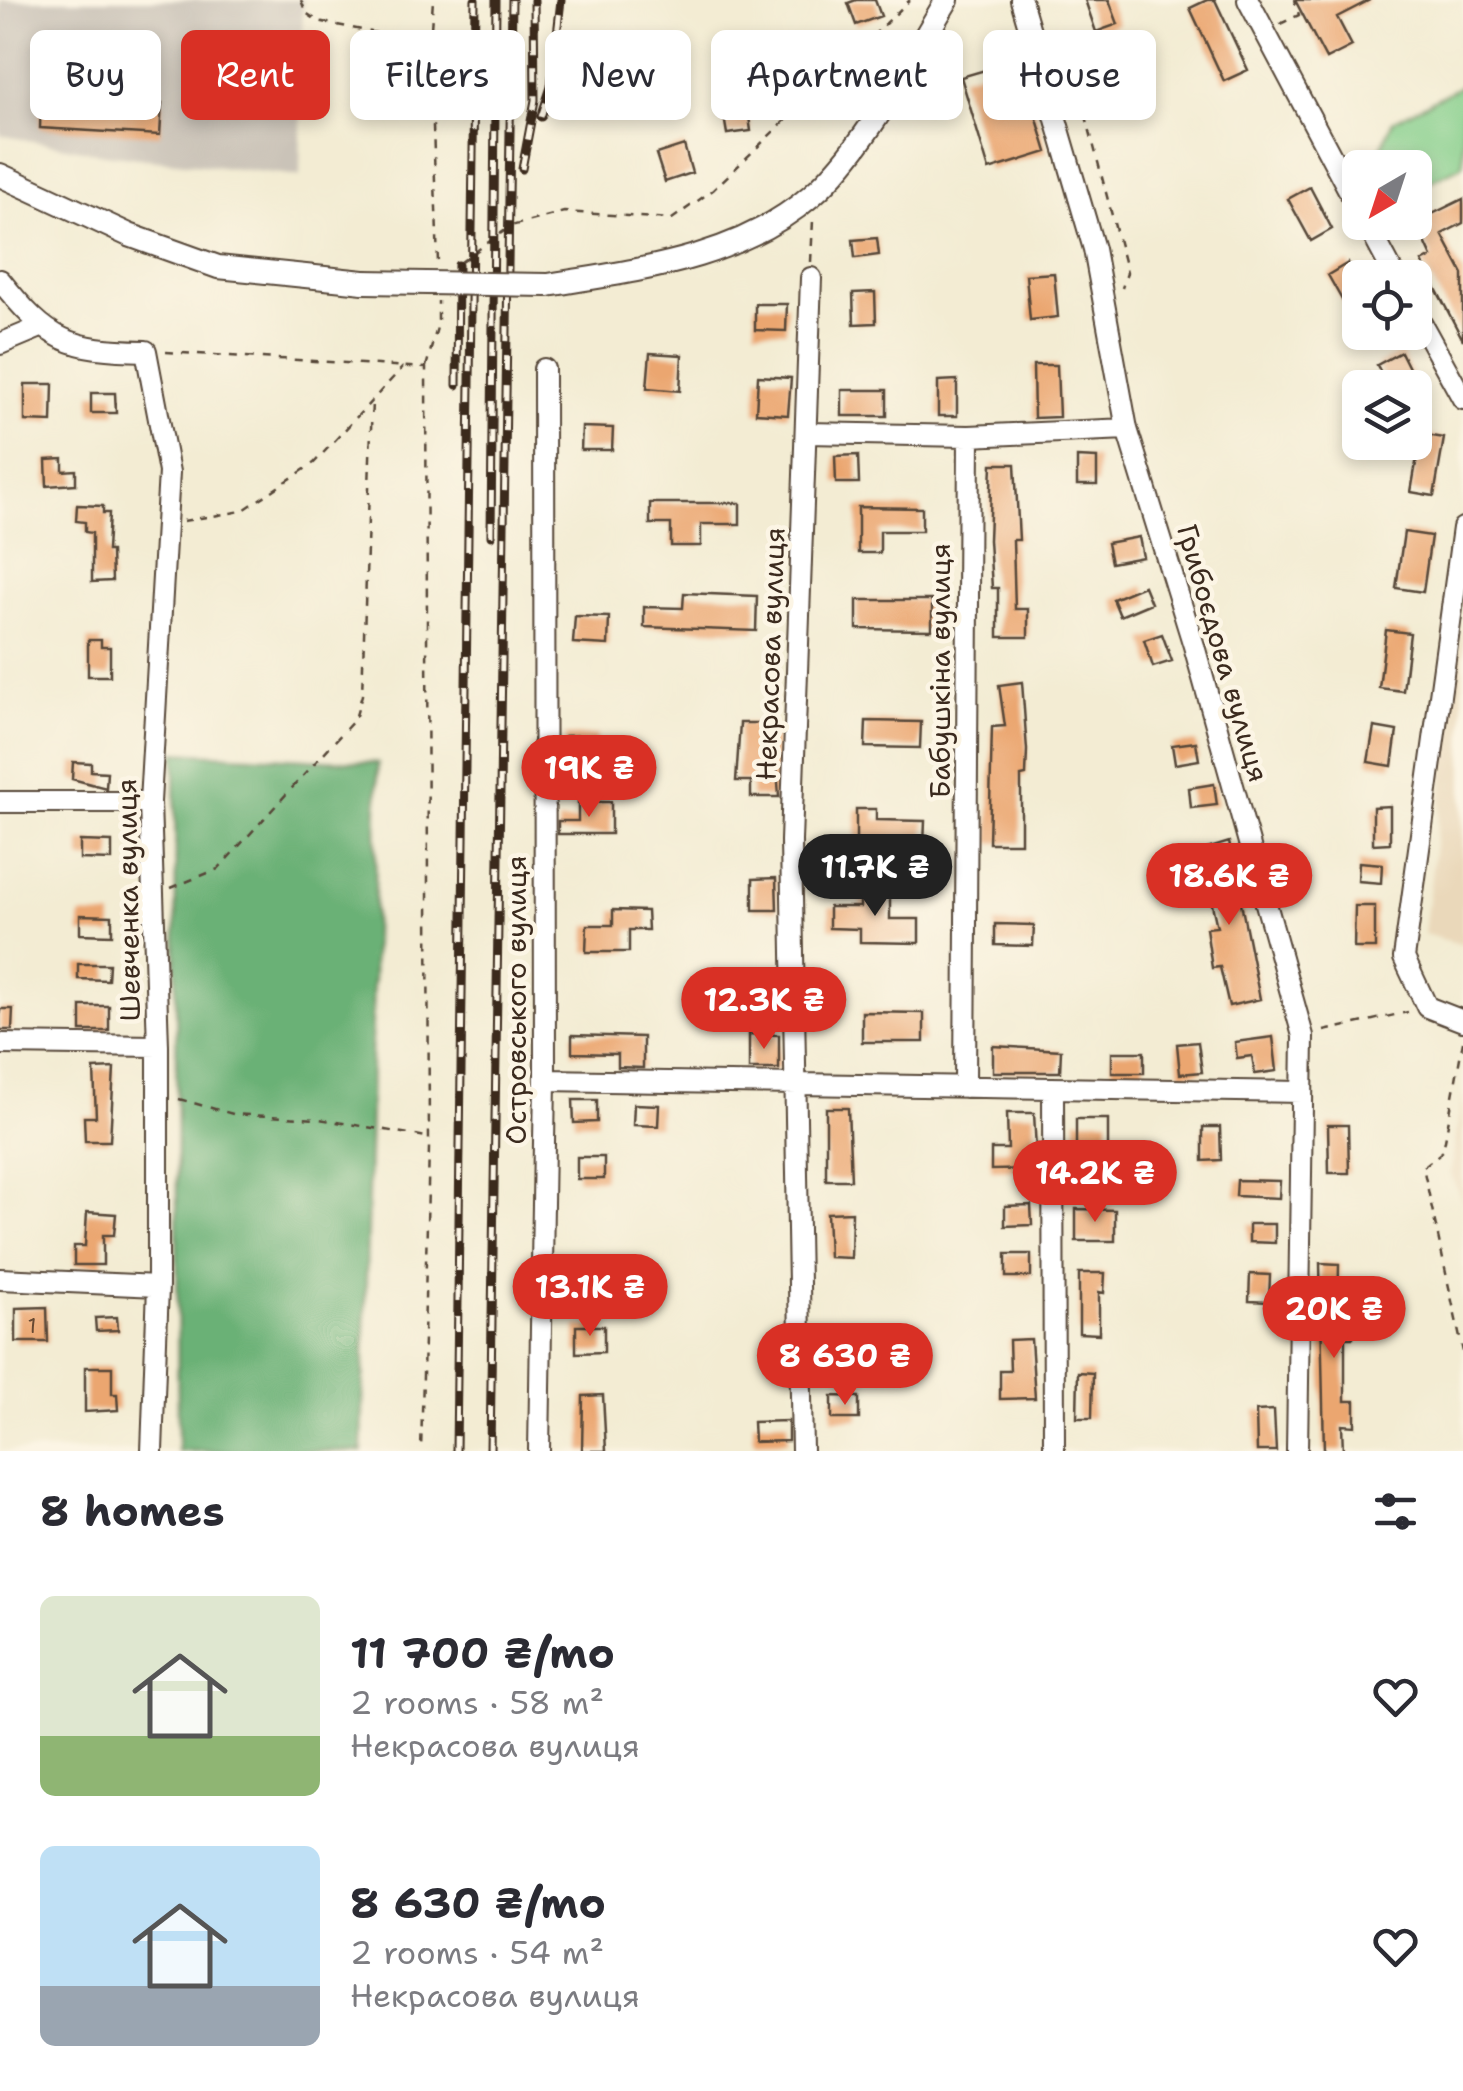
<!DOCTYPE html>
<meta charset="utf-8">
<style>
:root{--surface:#fff;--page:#f7f7f7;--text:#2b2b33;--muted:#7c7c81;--accent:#d93025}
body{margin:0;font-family:"Shantell Sans",sans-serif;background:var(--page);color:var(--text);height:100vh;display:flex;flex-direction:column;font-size:38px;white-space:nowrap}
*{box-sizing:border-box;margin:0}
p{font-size:32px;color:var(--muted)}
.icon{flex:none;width:55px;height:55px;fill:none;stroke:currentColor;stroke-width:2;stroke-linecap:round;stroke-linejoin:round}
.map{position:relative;height:1451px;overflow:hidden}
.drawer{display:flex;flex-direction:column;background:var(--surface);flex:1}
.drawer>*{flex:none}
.banner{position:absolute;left:30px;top:30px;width:1405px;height:90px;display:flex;gap:20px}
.needle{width:65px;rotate:219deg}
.fabs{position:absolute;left:1342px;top:150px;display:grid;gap:20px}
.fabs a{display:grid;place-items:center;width:90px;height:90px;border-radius:15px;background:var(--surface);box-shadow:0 5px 15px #0003;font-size:50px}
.price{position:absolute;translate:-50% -85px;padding:0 22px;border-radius:35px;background:var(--accent);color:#fff;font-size:32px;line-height:65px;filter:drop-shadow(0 2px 5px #0008)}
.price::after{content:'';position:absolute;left:50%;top:60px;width:30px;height:22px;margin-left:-15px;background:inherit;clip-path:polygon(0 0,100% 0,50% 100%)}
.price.on{background:#222;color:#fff}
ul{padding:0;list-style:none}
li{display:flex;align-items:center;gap:30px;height:250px;padding:0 40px}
li span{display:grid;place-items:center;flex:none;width:280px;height:200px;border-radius:15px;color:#555}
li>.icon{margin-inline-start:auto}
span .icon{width:120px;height:120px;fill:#fffc;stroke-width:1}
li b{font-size:42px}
h2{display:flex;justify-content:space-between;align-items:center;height:120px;padding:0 40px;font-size:42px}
.tag{padding:0 35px;border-radius:15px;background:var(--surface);box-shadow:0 5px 15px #0003;font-size:35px;line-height:90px}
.tag.on{background:var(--accent);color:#fff}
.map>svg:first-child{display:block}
</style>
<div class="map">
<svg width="1463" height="1451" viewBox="0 0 1463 1451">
<rect width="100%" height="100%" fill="#fcf5e5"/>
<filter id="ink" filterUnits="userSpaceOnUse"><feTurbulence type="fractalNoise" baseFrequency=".01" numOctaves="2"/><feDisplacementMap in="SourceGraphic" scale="20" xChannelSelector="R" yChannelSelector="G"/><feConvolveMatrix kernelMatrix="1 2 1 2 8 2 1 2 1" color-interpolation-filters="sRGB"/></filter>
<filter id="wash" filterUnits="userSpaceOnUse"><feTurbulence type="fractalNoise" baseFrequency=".0048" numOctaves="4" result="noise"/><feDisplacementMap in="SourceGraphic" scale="40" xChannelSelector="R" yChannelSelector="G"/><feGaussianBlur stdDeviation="2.25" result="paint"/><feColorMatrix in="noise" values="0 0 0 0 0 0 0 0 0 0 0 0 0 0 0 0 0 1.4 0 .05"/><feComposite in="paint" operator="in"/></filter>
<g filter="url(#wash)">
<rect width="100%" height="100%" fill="#f3ecd3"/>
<!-- built -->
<path fill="#ead8ba" d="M1463,619V945L1424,934Z
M1463,1092V1204L1450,1173Z"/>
<!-- industrial -->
<path fill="#cac3b8" d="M0,0H303L300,176L104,154L0,135Z"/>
<!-- green -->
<path fill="#84ce8a" stroke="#607c54" stroke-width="2.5" d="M1463,85V165L1429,182H1415V168L1389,167L1381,148L1393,121Z"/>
<!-- forest -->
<path fill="#6bb176" stroke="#536e4a" stroke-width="2.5" d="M175,752L378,763L362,1451H178Z"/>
<g id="blocks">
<!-- building -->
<path fill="#eba670" d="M856,0H875L881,16L856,25L848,3Z
M1085,0H1109L1118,24L1096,32Z
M1207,0H1215L1248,70L1224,81L1190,8Z
M1295,0H1370L1337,17L1352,46L1326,59Z
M808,43L817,75L793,81L785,49Z
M567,48L609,52L604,107L585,105L588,76L565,74Z
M1019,60L1047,152L989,170L961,77Z
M746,95L751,131L727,134L721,99Z
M41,97L162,103L160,135L40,128Z
M684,145L692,173L665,182L656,154Z
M1310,187L1332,229L1311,241L1288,199Z
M1463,199V223L1442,234L1463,274V340L1422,262L1432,257L1416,222Z
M877,238L879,255L855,258L853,240Z
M1348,263L1360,283V332L1328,275Z
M1054,273L1058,317L1030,320L1026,275Z
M875,292L876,323L854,324L853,293Z
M755,304H787L786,331L755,330Z
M1401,352L1419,388H1389L1377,365Z
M650,353L682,355L680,391L647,388Z
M1033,365H1057L1059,417L1034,418Z
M758,376L791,378L788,415L756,413Z
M957,380V416H938V381Z
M25,384H53L52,422L25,421Z
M842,390H887V416H842Z
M91,393H115L116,413H91Z
M582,427L613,428L612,450H581Z
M1421,434L1444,438L1434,496L1411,492Z
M858,455L859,483H836L835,456Z
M1077,457L1097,458V485H1077Z
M63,459V471L76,470V484L47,486L46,460Z
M992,464H1015L1019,540H1013L1015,609H1028V637H998V588H992L989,540Z
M650,503H740V524H701V546H671V524H650Z
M77,505L103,506V513H109L107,551H111L112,581L92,582V533L85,532V522L76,521Z
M858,507L922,508V531H880V553H858Z
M1404,532L1431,536L1423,592L1396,588Z
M1139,537L1143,557L1111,563L1107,543Z
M1144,586L1151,603L1120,616L1113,599Z
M684,593L757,596L756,631L644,627V607L683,608Z
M857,600H932V630L857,629Z
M575,616L609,617L608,645L573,643Z
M1386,630L1410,633L1403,691L1379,688Z
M1162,634L1172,661L1153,667L1144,640Z
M88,640H101V647H110V676H88Z
M1022,682L1027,750L1026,775L1021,776V843H989L992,727L1005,726L999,685Z
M866,721L921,722L920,748L865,747Z
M740,723H774L779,797H751V781H736Z
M1374,727L1397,731L1392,766L1368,762Z
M597,735V743L608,742L609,757L584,758V752H566L565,736Z
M1196,742L1199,760L1175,764L1172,745Z
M73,762L91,763V771L107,772L106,788L72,779Z
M1214,784L1217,805L1191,808L1189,788Z
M578,802H611V834H558V821H578Z
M1390,806V843L1373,844V807Z
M856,809H876V820L925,821L924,845H876V857H856Z
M80,841L112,842V860L80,859Z
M1229,842L1260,999L1229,1006L1220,967L1212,968L1206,928L1217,927L1200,851Z
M1359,862L1382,864L1381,883L1358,881Z
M776,878L777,910H753V879Z
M860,888H890V919H919V943L860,942V929L829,928V907H860Z
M1355,906H1375V948H1354Z
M613,910L647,911L648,930H629V952H586L587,925H613Z
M80,915L112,916V935L80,934Z
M995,924L1034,925L1033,946L995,945Z
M78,964H109L108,980L78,979Z
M81,1006H109V1031H81Z
M0,1009H13L12,1030H0Z
M862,1012L924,1013V1042H862Z
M749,1034L779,1035V1069H749Z
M572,1035L643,1037V1068L618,1067V1054L572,1053Z
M1273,1037L1277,1071L1255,1074L1252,1056L1237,1058L1235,1042Z
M1198,1042L1202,1072L1180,1074L1177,1044Z
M993,1046L1061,1050L1060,1072H993Z
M1112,1052H1144V1073H1112Z
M114,1068L110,1141H85L84,1117H96L94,1069Z
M573,1100H597V1122L574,1123Z
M634,1104L659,1105L658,1126L633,1125Z
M826,1108H848L851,1180H826Z
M1007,1113H1034L1037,1169L991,1170V1149H1008Z
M1076,1119H1108V1147H1076Z
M1328,1125H1348L1349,1173H1329Z
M1203,1127H1220L1221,1160L1203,1161Z
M577,1157H604V1179H577Z
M1237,1180L1280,1181L1279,1198L1236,1196Z
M1031,1205L1032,1225L1005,1226V1206Z
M1076,1209L1115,1210V1241H1076Z
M87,1212L116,1214L114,1235H103V1265H74V1246H85Z
M852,1212L851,1258L829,1257L827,1213Z
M1249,1224H1275V1243L1249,1242Z
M1006,1254H1031V1277H1006Z
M1320,1263L1339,1264L1338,1316H1353V1338H1345V1401H1355V1426L1342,1425L1343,1451H1324Z
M1079,1273H1105L1104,1293L1099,1292V1334L1079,1333Z
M1250,1274L1270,1275L1269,1302L1249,1301Z
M47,1307L48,1342H16V1308Z
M117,1317L118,1330L96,1331L95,1318Z
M576,1326H604V1352L576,1353Z
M840,1336H870L869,1356L839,1355Z
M1031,1339L1035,1398L1000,1399V1371H1010L1009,1340Z
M85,1367H112V1394H117L118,1410L85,1412Z
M1078,1372L1093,1373L1092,1418H1077Z
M603,1395L606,1451H582L583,1396Z
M832,1396L859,1397V1419H832Z
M1274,1410L1276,1451H1257L1256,1411Z
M788,1421V1441L754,1442L753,1422Z"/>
</g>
</g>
<g filter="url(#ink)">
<use href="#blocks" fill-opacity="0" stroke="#574739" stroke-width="2.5"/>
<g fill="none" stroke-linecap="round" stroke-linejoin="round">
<defs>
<path id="minor" d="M1021,0L1094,249L1127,429L1194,646L1303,1036L1297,1451
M1248,0L1360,211
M1366,222L1396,278
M0,280C49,342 69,350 146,351L169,472L150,802L158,1046V1286L152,1451
M1415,312L1463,399
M0,344L43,326
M806,433L969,436L1127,429
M1463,528L1404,958L1427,1007L1463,1021
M0,802H150
M0,1044L158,1046
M545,1080L1302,1092
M965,1087L969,436
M1053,1088L1054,1451
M0,1279L158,1286
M539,1451L545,1080L544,369
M802,1451L791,841L811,278"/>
<path id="tertiary" d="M0,175L129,235L218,267L364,282
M548,285C639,270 739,259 812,195C867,147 909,62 947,0"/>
</defs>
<!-- minor casing -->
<use href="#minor" stroke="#574739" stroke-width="24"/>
<!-- tertiary casing -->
<use href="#tertiary" stroke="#574739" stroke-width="26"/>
<!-- path -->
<path stroke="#574739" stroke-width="2.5" stroke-dasharray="8 8" stroke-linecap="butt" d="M301,0L306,13L318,21L430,44L438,263
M1280,24L1299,15L1294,0
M430,43L433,0
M1069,90L1081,97L1127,273L1122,288
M461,262L511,226L564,212L672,219L713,190L910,0
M811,262L813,220
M166,352L426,368L429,1148L421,1451
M426,367L438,324V301
M183,521L242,511L314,463L403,367
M171,888L218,869L355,719L362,695L372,400
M1324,1031L1408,1012
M1463,1041L1443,1151L1423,1167L1463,1352
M179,1099L233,1114L319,1119L427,1137"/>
<!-- minor -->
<use href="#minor" stroke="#fff" stroke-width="20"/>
<!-- tertiary -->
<use href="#tertiary" stroke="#fff" stroke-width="22"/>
<defs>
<path id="rail" d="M541,117L551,87L561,0
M522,169L535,100L534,0
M457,385L458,265
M491,536L496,0
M456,1451L475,0
M490,1451L512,0"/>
</defs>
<!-- rail casing -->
<use href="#rail" stroke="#3b2a1e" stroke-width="9"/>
<!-- rail -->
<use href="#rail" stroke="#fcf5e5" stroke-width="5" stroke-dasharray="15" stroke-linecap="butt"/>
<defs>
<path id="tertiary-bridge" d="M364,282L548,285"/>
</defs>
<!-- tertiary-bridge casing -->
<use href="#tertiary-bridge" stroke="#574739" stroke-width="26" stroke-linecap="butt"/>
<!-- tertiary-bridge -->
<use href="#tertiary-bridge" stroke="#fff" stroke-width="22"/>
</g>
</g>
<g text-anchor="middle" stroke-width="9" stroke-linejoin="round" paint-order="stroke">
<!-- number labels -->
<g font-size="22" fill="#674932">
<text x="32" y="1333">1</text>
</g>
<!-- street labels -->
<g font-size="28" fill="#3b2a1e" stroke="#fcf5e5">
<text transform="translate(1223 653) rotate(74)" y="10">Грибоєдова вулиця</text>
<text transform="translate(770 654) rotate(-88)" y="10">Некрасова вулиця</text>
<text transform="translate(940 671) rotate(-90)" y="10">Бабушкіна вулиця</text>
<text transform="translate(128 900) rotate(-91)" y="10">Шевченка вулиця</text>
<text transform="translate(516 1000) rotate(-90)" y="10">Островського вулиця</text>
</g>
</g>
</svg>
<div class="fabs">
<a><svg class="needle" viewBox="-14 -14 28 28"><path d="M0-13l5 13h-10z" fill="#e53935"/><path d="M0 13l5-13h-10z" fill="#7c7c81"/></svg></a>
<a><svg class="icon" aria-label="locate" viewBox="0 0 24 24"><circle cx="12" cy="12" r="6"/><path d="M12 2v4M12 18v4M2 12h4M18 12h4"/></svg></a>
<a><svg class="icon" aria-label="layers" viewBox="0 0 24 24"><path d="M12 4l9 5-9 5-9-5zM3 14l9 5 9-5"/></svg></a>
</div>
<b class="price" style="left:589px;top:820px">19K ₴</b>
<b class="price on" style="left:875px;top:919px">11.7K ₴</b>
<b class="price" style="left:1229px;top:928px">18.6K ₴</b>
<b class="price" style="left:764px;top:1052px">12.3K ₴</b>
<b class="price" style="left:1095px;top:1225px">14.2K ₴</b>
<b class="price" style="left:590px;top:1339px">13.1K ₴</b>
<b class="price" style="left:1334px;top:1361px">20K ₴</b>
<b class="price" style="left:845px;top:1408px">8 630 ₴</b>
<div class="banner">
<a class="tag">Buy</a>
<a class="tag on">Rent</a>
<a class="tag">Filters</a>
<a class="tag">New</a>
<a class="tag">Apartment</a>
<a class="tag">House</a>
</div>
</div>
<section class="drawer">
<h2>8 homes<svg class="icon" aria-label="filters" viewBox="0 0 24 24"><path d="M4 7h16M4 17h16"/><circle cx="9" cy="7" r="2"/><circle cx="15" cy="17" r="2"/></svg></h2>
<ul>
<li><span style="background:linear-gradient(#dfe7d0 70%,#8fb573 0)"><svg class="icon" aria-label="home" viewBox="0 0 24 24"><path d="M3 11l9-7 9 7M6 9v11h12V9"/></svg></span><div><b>11 700 ₴/mo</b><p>2 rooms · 58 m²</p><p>Некрасова вулиця</p></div><svg class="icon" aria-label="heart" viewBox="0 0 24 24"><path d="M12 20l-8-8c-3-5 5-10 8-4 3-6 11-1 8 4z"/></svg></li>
<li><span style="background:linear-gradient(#bfe0f5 70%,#9aa5b1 0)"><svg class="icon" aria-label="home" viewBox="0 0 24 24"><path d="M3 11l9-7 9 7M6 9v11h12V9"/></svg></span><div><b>8 630 ₴/mo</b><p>2 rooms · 54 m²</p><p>Некрасова вулиця</p></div><svg class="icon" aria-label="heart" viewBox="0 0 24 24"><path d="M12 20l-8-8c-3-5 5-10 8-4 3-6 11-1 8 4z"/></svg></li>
</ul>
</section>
